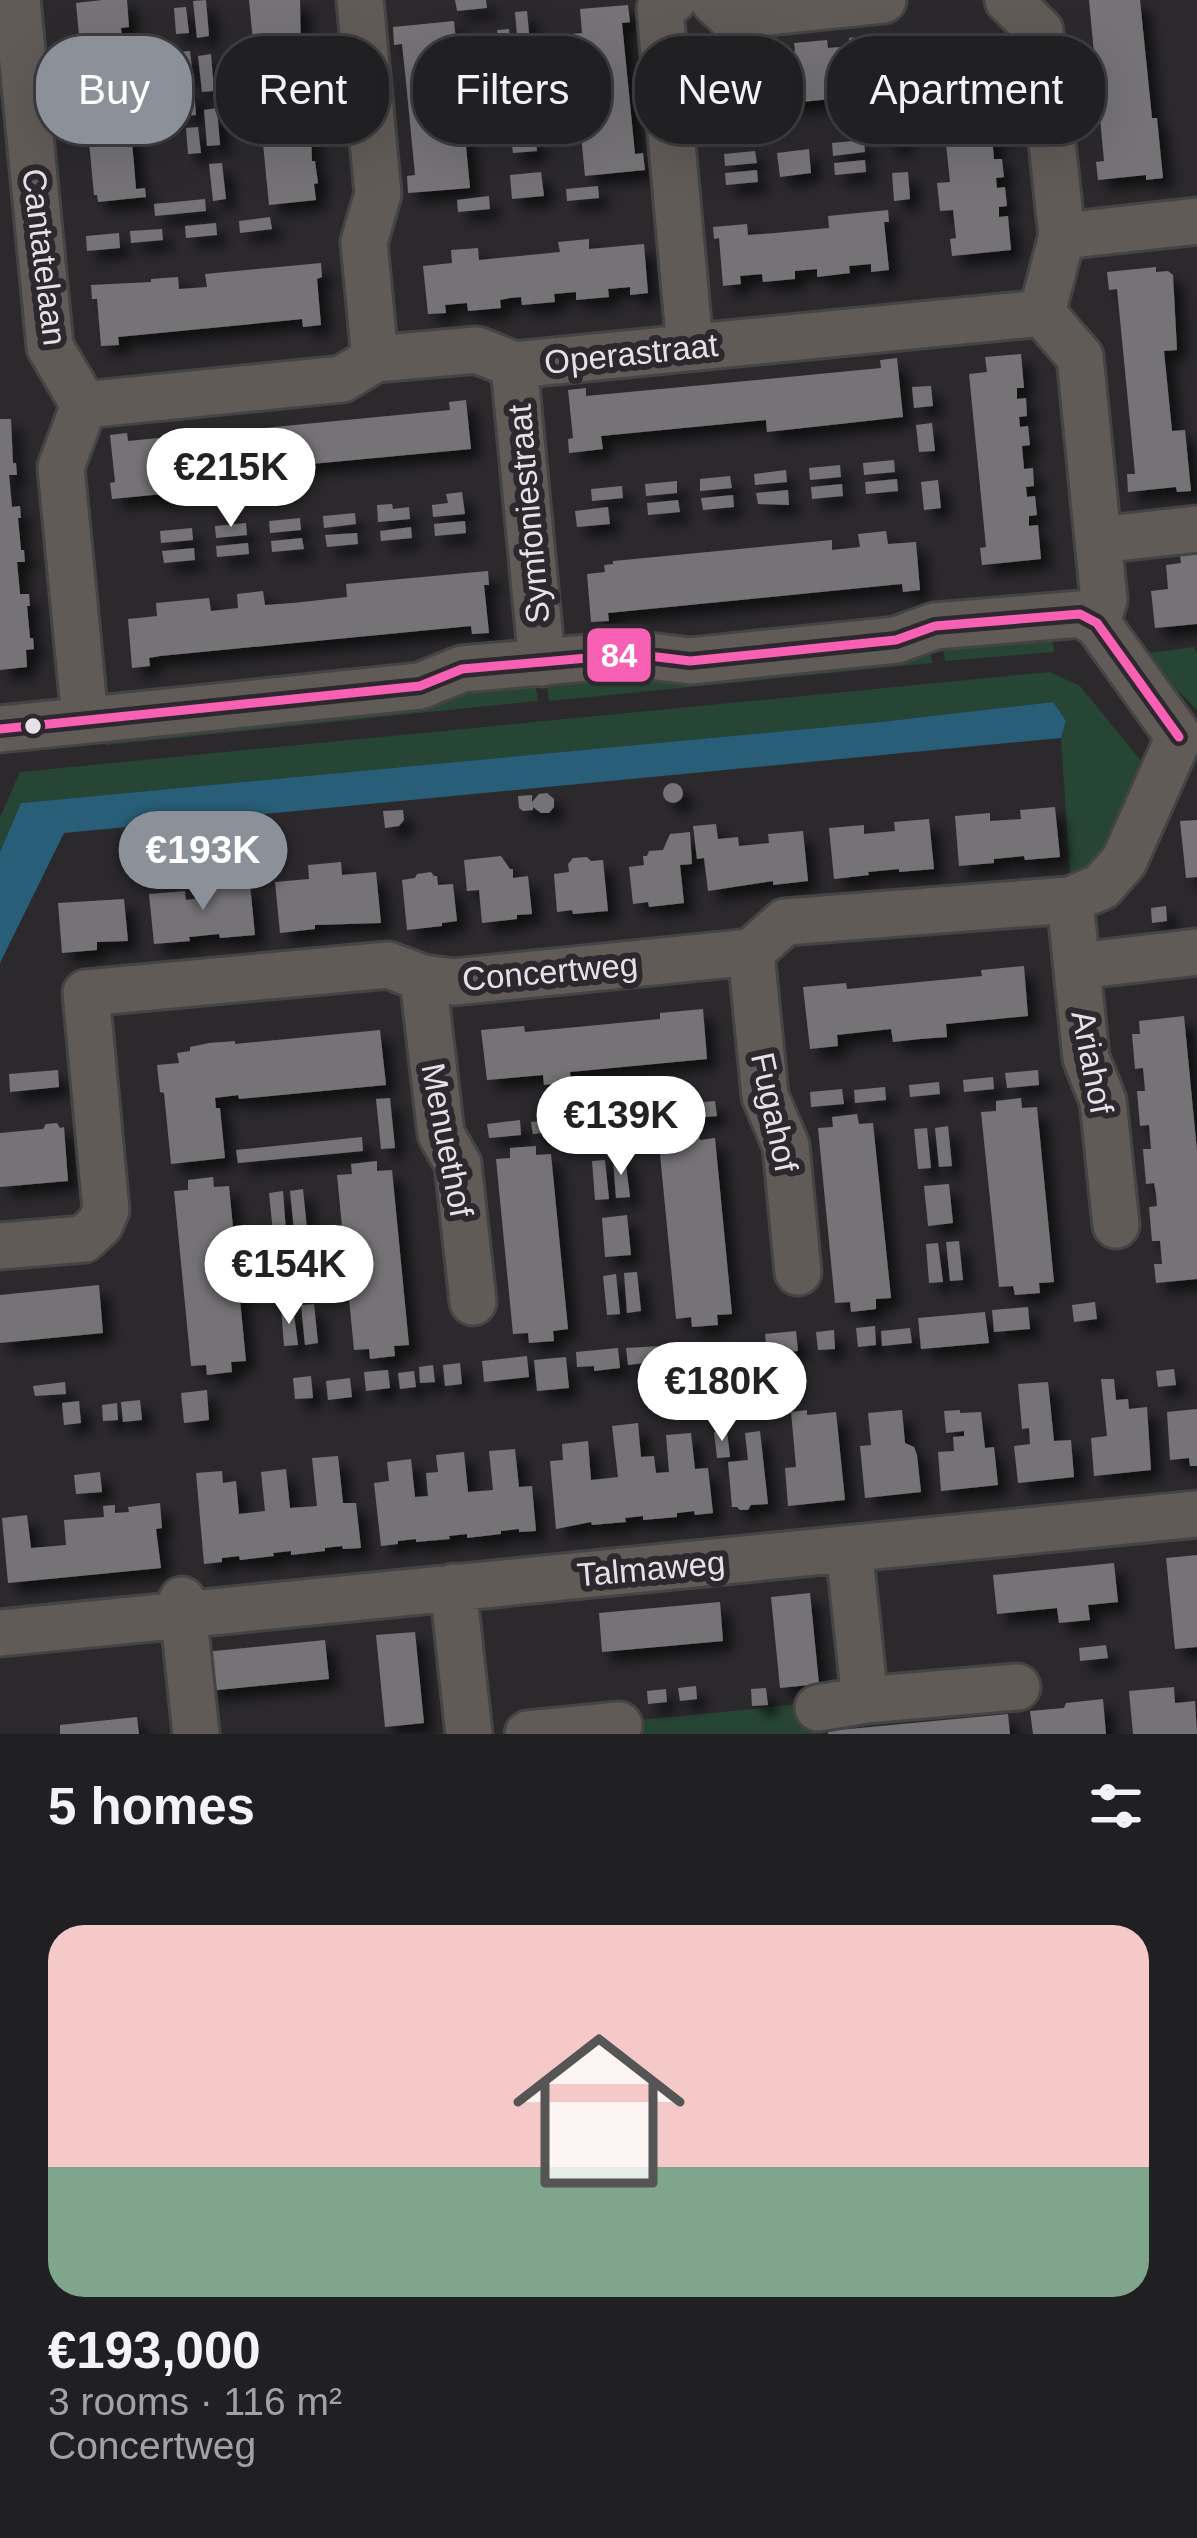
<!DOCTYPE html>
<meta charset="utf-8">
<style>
:root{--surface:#201f21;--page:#28272a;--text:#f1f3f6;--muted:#a2a2a5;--line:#3d3d3f;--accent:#8c9099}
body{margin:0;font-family:Helvetica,sans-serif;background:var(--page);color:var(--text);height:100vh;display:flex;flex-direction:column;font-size:45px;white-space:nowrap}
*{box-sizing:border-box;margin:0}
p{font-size:39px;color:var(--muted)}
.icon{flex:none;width:66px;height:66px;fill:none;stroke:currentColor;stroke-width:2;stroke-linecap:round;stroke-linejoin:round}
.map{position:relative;height:1734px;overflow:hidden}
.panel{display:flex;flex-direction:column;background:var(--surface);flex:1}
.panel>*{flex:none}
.guide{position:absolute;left:36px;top:36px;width:1125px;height:108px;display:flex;gap:24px}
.price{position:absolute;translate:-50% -102px;padding:0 27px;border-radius:42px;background:#fff;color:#222;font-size:39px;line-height:78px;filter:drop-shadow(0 3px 6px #0008)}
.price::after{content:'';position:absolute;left:50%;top:72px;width:36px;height:27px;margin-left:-18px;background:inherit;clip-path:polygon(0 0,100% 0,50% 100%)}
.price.on{background:var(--accent);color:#fff}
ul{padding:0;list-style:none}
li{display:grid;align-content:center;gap:24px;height:636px;padding:0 48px}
li span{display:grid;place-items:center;height:372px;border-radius:36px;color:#555}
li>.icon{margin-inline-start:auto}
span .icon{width:216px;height:216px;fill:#fffc;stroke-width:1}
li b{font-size:51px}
h2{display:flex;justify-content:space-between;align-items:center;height:144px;padding:0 48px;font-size:51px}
.tag{padding:0 42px;border-radius:48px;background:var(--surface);box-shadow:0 12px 48px #0002,0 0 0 3px var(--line);font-size:42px;line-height:108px}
.tag.on{background:var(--accent);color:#fff}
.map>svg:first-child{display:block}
</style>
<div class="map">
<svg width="1197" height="1734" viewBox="0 0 1197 1734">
<defs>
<filter id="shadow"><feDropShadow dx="10" dy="10" stdDeviation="6" flood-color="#0009"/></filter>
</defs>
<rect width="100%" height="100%" fill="#2b292c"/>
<!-- green -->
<path fill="#274534" d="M1052,630L1054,652L945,661L942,640Z
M929,643L932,663L549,701L546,679Z
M1194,647L1197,653V710L1142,654Z
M1050,672L1080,686L1142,762L1092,873L1070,875L1061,738L1066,721L1052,702L880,722L21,803L0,852V817L20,772Z
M535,681L538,701L107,745L100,740Z
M814,1703L816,1734H641L640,1720Z"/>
<!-- water -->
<path fill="#285e77" d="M1053,702L1066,721L1061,738L64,833L0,963V852L21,803L880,722Z"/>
<!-- building -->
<path fill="#757376" filter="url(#shadow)" d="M102,0H127L129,27L121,28L134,164L136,189L145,188L146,197L98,202L97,195H94L76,3Z
M206,0L209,36L197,38L193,1Z
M249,0H300L301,52H304L307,75H304L305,91L307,106H310L312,161H315L318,183L314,184L316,200L269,205Z
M455,0H486L487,8L457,11Z
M1089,0H1140L1152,118H1157L1163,178L1146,180V175L1098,180L1096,162L1104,161Z
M628,5L630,22L622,23L635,154L643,153L645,170L585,176L571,34L582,33L580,9Z
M186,7L189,33L176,34L174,8Z
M527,11L530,43L544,42L545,54L519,60L515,12Z
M454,21L457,50L444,51L449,106L462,104L470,188L408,193L407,176L415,175L406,82L402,44L394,45L393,27Z
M509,29L512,61L500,62L497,30Z
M867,36L872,95L761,106L760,96L705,101L701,52L718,50L719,58L741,56L740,48L773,45L774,53L795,51L794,43L827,40L828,48L849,46V38Z
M991,45L994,79L987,80V89H995L997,107L989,108L990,118L998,117L1000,136L992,137L994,159H1002L1004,177L996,178L997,188L1005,187L1007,206L999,207V217L1008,216L1011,250L952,256L950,239L956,238L953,210L940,211L937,183L950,182L936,49Z
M190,51L193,77L181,78L178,52Z
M211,54L214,91L202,92L198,56Z
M534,81L537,113L525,114L522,83Z
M515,83L518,115L505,116L503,85Z
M194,89L196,115L184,116L182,90Z
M217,108L220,145L207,146L204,110Z
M901,114L904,142L888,144L886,116Z
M198,127L201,153L188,154L186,128Z
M535,135L537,151L513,153L511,138Z
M864,140L865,152L833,156L832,143Z
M809,149L811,173L780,177L777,153Z
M755,151L757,163L725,166L724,154Z
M865,160L866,172L835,175L834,163Z
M222,163L226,199L213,201L209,164Z
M757,170L758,182L726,185L725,173Z
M541,172L544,196L512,199L510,175Z
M908,172L910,199L894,201L892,173Z
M598,186L599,198L567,201L566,189Z
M489,196L490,209L458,212L457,200Z
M205,199L206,211L155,216L154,204Z
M888,210L889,222H884L889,270L871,272V264L849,266L850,273L817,277V269L795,271V279L763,282L762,274L740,276L741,284L723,286L719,238L714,239L713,227L747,224L748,235L775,233L829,228L828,216Z
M270,217L272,229L240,233L239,221Z
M216,223L217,235L186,238L185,226Z
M162,229L163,240L131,243L130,231Z
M119,233L120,248L87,251L86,236Z
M589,239V249L644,244L648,293L630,295V287L608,289L609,297L576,300V292L554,294L555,302L522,305L521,297L510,298L500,300L501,308L468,311L467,303L445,305L446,313L428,314L423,266L452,263L451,250L478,248L479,260L560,252L558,242Z
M321,263L322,277L317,279L321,325L303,327L302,319L292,320L118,337L119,345L101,346L97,299H92L91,285L151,282V279L178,277L179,289L207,287L205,274Z
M1156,267V272L1168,271L1173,275L1177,350L1164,351L1172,431L1185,430L1191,491L1177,492L1176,487L1128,492L1127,474H1135L1126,381L1117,289L1109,290L1107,272Z
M1021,354L1024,388H1017V399L1026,398L1027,416L1019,417L1020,427L1028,426L1030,445L1022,446L1024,469L1033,468L1034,486L1026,487L1027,497L1035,496L1037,515L1029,516V526L1038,525L1041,559L982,565L980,548L986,547L969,374L987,372L985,357Z
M897,358L903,417L767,432L766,420L601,436L603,449L569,453L568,439L573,438L568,390L586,388V396L788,377L881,368L880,360Z
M931,386L933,406L914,408L912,387Z
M466,400L471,449L279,467L280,483L226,488L225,473L171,478L173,493L112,499L110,483L115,482L110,435L127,433L128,441L439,411L450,410L449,402Z
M0,419H11L13,463H16L17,475H9L12,507L20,506L21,518H18L21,550H24L25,562H17L20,594H29L30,606H27L30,638H33L34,649L26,650L27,667L0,670Z
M932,423L935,451L919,452L916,425Z
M894,460L895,472L864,475L863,463Z
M840,465L841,477L810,480L809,468Z
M786,470L787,482L755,485L754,474Z
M730,476L732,488L700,491V479Z
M897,479L898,491L866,494L865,482Z
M938,480L941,508L924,510L921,482Z
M677,481V493L646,496L645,484Z
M842,484L843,496L812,499L811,487Z
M622,486L623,498L592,501L591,489Z
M788,490L789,505L758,504L756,493Z
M462,492L465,514L433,517L432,505L448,503L446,494Z
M733,495L734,507L703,510L701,498Z
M678,500L680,512L648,515L647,503Z
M392,504L393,509L409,507L410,519L378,522L377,505Z
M608,507L610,524L577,527L575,511Z
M355,513L356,524L324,528L323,516Z
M300,518L301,530L270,533L269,521Z
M465,521L466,533L435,536L434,524Z
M246,523L247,535L216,538L215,526Z
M411,527L412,538L381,541L380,531Z
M192,528L193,540L161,543L160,531Z
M886,531L888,544L916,542L920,590L903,592L902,584L891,585L608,613L609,621L591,622L587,574L605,572L604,565L613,564V561L832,540V550L860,547L858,534Z
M357,533L358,544L327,547L325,535Z
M302,538L304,549L272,552L271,541Z
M248,543L249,554L217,557L216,546Z
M1197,546V624L1155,628L1151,591L1168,589L1166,565L1181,563L1179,548Z
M194,548L195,560L164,563L162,551Z
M488,571L489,585H484L489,633L472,634L471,626L160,656L149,658L150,666L132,668L128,619L157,616L156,603L209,598L211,611L238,608L237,594L263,591L265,605L293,603L347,597L346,584Z
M663 793a10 10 0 1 1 20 0a10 10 0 1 1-20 0Z
M547,793L554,799V807L549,813H541L533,807V810L523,811L519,808L518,796L532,795V802L539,794Z
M1055,807L1060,857L1025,860L1024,856L994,859V863L959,866L955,816L990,813V821L1021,819L1020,810Z
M403,810L404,820L399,826L385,828L383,811Z
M929,819L934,869L899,872V869L868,872L869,875L834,879L829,828L864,825V834L895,831L894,822Z
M1197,820V877L1186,878L1180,821Z
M716,824L718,839L738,837L739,846L769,843L768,834L803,831L808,881L773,885V881L708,891L704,858L697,859L693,826Z
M690,832L692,864L680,865L684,903L649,907L648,902L633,904L629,867L644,865L643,856H647L649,851L663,850L670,834Z
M501,856L510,869H513V878L528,876L532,914L517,915V919L482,923L479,890L467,891L464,860Z
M587,857L591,861L603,860L608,911L573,914L572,910L557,912L554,874L569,872L568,864L573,858Z
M341,862L342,875L376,872L381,923L315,925V929L280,933L275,882L309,879L308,865Z
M431,872L434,876H437L438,885L453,884L457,921L442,923V926L407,930L402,880L415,878L417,874Z
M215,873L216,888L250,884L255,935L220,938L219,934L189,937L190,941L154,944L149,894L185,891L186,900L201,898L199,874Z
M124,899L128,941L97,942V950L62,953L58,903Z
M1166,906L1167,921L1152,923L1151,908Z
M1024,966L1028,1016L946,1024L947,1037L920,1039L893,1042L891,1029L837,1035L838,1046L810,1049L803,987L846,983L847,989L982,976L981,970Z
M703,1009L707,1059L570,1072L571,1082L544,1085L543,1075L487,1080L481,1030L524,1026L525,1032L660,1019V1013Z
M1184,1016L1197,1151V1279L1156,1283L1154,1264H1162L1161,1252L1160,1241H1152L1149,1207L1157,1206L1156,1194L1154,1183L1146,1184L1143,1149H1151L1149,1125L1140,1126L1137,1091H1145L1144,1079L1143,1068L1135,1069L1132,1034H1140L1139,1021Z
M380,1030L386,1085L239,1099L238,1095L215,1098L216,1108H220L225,1158L171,1164L164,1093L160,1092L157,1065L179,1063L177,1053L190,1051V1047L209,1043L235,1041V1044Z
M58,1070L59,1087L10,1092L9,1074Z
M1038,1070L1039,1085L1007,1088L1005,1073Z
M993,1077L994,1089L964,1092L963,1080Z
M939,1082L940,1094L910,1097L909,1085Z
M885,1087L886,1100L855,1103L854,1090Z
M842,1089L844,1104L811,1107L810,1092Z
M390,1098L395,1148L381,1149L376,1099Z
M1021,1098L1022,1108L1037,1107L1054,1282L1039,1283L1040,1293L1015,1295L1013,1286L999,1287L981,1112L996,1111V1101Z
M715,1101L717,1116L684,1119L682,1104Z
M670,1108L672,1121L642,1124L641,1111Z
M617,1113L618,1126L587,1129L586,1116Z
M857,1114L859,1124L873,1123L891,1298L876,1299V1309L851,1312L850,1302L835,1303L818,1128L833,1127L832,1117Z
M562,1119L563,1131L533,1134L531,1122Z
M520,1120L521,1135L489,1138L487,1124Z
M57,1123L60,1128L64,1127L68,1181L0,1187V1133L43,1129L46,1124Z
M948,1126L952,1166L939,1167L935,1128Z
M927,1128L931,1168L918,1169L914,1129Z
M698,1130L700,1140L715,1138L732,1314L717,1315L718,1325L692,1327L691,1317L676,1319L659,1144L674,1142L673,1132Z
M362,1137L363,1151L238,1163L236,1150Z
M536,1146V1155L551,1154L568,1329L553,1331L554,1341L529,1343L528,1333L513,1334L496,1159L510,1158V1148Z
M625,1158L630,1197L616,1198L613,1159Z
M605,1160L609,1199L595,1200L592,1161Z
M377,1161V1171L392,1170L409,1345L394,1346L395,1356L370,1359L369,1349L354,1350L337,1175L352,1174L351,1164Z
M213,1177L214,1187L229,1186L246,1361L231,1362L232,1372L207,1375L206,1365L191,1366L174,1191L188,1190V1180Z
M949,1184L953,1223L928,1226L924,1186Z
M303,1189L307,1229L294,1230L290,1191Z
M283,1191L286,1231L273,1232L269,1193Z
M627,1215L631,1255L605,1257L602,1218Z
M959,1241L963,1280L950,1281L946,1242Z
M938,1243L943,1282L929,1283L926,1244Z
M305,1247L309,1287L283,1289L279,1249Z
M637,1272L641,1311L627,1313L624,1273Z
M616,1274L620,1314L607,1315L603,1276Z
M99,1285L103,1333L0,1343V1295Z
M1095,1302L1097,1319L1074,1322L1072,1305Z
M314,1304L318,1343L305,1345L301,1305Z
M293,1306L298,1345L284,1346L281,1308Z
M1028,1307L1030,1329L994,1332L992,1310Z
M985,1312L989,1343L921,1349L918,1318Z
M875,1326L876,1345L858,1347L856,1328Z
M910,1328L912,1343L882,1346L881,1331Z
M834,1330L835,1349L818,1350L816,1332Z
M796,1331L798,1351L767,1354L765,1334Z
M660,1346L661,1361L628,1365L626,1348Z
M618,1348L620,1368L594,1371V1366L577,1367L576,1352Z
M527,1356L529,1377L484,1382L482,1361Z
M566,1357L569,1388L537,1391L534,1360Z
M460,1363L462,1384L445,1386L443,1365Z
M433,1365L435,1382L420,1383L419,1367Z
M1174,1369L1176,1385L1158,1387L1156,1371Z
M388,1370L390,1388L366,1391L364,1372Z
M414,1371L416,1387L400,1389L398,1373Z
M311,1376L313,1398L295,1399L293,1378Z
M350,1378L352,1397L328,1400L326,1381Z
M1101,1379H1114L1116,1400L1128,1399L1129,1409L1147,1407L1151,1470L1094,1476L1091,1438L1107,1436Z
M65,1382L66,1394L35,1396L33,1386Z
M1048,1382L1054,1441L1071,1440L1074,1477L1018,1483L1014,1446L1030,1444L1029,1428L1022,1429L1018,1384Z
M207,1390L209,1420L184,1423L181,1393Z
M140,1400L142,1420L123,1422L121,1402Z
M79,1401L81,1423L64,1425L62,1403Z
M117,1403L118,1420L103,1421L102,1405Z
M1197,1409V1466H1190L1189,1458L1170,1460L1167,1412Z
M807,1410V1415L836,1412L845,1500L788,1506L785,1468L796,1467L791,1412Z
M902,1410L905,1443L914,1447L917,1455L921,1492L865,1498L860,1446L871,1445L868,1413Z
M960,1410V1413L981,1412L985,1448L994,1447L998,1485L941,1491L938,1452L954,1451L953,1437L964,1436V1431L946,1433L944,1411Z
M638,1423L641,1457L654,1456L656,1473L669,1472L666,1435L691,1433L695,1469L708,1468L713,1513L695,1515L694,1511L686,1512L677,1513V1517L643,1520V1516L625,1518L626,1522L592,1525L591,1522L556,1529L550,1461L563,1460L562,1444L588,1441L591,1480L618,1477L612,1426Z
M727,1431L730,1457L717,1458L714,1432Z
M760,1431L768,1504L751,1505L748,1510H740L737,1507H732L728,1462L748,1460L745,1433Z
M515,1449L519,1487L532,1486L536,1531L519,1532V1529L501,1531V1534L467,1538V1534L449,1536L450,1539L416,1542V1539L398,1541V1544L381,1546L374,1483L389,1481L387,1462L411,1459L415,1497L428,1496L426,1473L438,1472L436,1455L464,1452L468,1492L493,1490L489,1451Z
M338,1456L343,1503H356L361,1548L343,1549L342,1546L333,1547L325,1548V1551L291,1555V1551L273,1553L274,1556L240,1560L239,1556L231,1557L222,1558V1562L204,1564L196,1473L222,1471L223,1483L236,1481L239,1514L265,1511L261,1472L286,1469L290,1508L317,1506L312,1458Z
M100,1472L102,1492L76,1494L74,1475Z
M160,1503L162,1528L156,1529L161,1568L8,1583L2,1518L27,1515L31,1548L66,1545L64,1520L104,1517L103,1506L115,1505V1513L129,1512L128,1507Z
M1197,1555V1647L1175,1649L1166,1558Z
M1114,1563L1118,1602L1088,1605L1090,1620L1059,1623L1057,1608L997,1614L993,1575Z
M810,1593L819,1684L780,1688L771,1597Z
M720,1602L723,1641L602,1652L599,1613Z
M415,1632L424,1723L385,1727L376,1635Z
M325,1640L329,1679L208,1691L204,1652Z
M1106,1645L1108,1658L1080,1661L1079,1648Z
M696,1686L697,1699L680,1701L678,1688Z
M1174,1687L1175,1703L1195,1701L1197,1734H1133L1129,1691Z
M766,1688L768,1705L752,1706L751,1689Z
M666,1689L667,1702L648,1704L647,1691Z
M1103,1699L1106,1734H1033L1030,1711L1064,1708L1066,1703Z
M1008,1714L1010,1734H828V1731Z
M137,1717L139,1734H60V1725Z"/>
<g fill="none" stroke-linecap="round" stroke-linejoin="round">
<defs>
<path id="minor" d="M17,0L50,347L84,405L61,467L85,719
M360,0L378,194L364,242L375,359
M673,0L660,9L690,347
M713,0L730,16L883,0
M1008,0L1040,31L1062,236L1042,313L1080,357L1104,600L1097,623
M1062,236L1197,221
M514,365L542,663
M84,405L342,379L375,359L477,350L514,365L1042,313
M1099,540L1197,529
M0,729L420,686L462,669L633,654L690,661L896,640L935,626L1080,614L1097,623L1179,737
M1070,900L1086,1058L1103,1101L1116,1225
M751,952L765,1096L786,1146L798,1272
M1078,966L1197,952
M423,978L441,1134L458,1164L473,1302
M0,1246L84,1239L100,1224L106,1210L86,993L388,965L423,978L454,982L751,952L785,922L1070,900L1101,887L1124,861L1179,737
M849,1549L865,1700
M453,1587L469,1734
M182,1600L196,1734
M0,1633L1197,1514
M818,1708L865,1700L1017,1687
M528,1734L619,1725"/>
</defs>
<!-- minor casing -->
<use href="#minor" stroke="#454445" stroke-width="51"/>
<!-- minor -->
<use href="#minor" stroke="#615b58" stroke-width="45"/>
<defs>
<path id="bus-1" d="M0,729L420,686L462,669L633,654L690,661L896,640L935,626L1080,614L1097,623L1179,737"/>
</defs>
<!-- bus-1 casing -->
<use href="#bus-1" stroke="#2c282d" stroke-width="18"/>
<!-- bus-1 -->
<use href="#bus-1" stroke="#f860b3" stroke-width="9"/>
</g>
<!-- markers -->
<circle fill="#e5e2e6" stroke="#2c282d" stroke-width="4.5" cx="33" cy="726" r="10"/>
<g text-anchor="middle" stroke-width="12" stroke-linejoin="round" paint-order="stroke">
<!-- street labels -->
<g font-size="33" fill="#e5e2e6" stroke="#2c282d">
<text transform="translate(45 257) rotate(83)" y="12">Cantatelaan</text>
<text transform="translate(631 353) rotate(-6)" y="12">Operastraat</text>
<text transform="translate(528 514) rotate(-95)" y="12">Symfoniestraat</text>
<text transform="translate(550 971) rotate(-5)" y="12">Concertweg</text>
<text transform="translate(1093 1062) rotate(79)" y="12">Ariahof</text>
<text transform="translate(775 1112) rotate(78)" y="12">Fugahof</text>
<text transform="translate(448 1140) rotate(79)" y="12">Menuethof</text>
<text transform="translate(651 1568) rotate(-5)" y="12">Talmaweg</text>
</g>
</g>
<rect stroke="#2c282d" stroke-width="4.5" x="585" y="626" width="68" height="58" rx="12" fill="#f860b3"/>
<g font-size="33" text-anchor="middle" font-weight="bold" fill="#fff">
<text x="619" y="667">84</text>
</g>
</svg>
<b class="price" style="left:231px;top:530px">€215K</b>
<b class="price on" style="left:203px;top:913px">€193K</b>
<b class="price" style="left:621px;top:1178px">€139K</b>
<b class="price" style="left:289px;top:1327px">€154K</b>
<b class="price" style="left:722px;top:1444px">€180K</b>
<div class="guide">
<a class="tag on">Buy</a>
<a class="tag">Rent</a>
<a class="tag">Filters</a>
<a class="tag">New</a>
<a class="tag">Apartment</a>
</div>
</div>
<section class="panel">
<h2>5 homes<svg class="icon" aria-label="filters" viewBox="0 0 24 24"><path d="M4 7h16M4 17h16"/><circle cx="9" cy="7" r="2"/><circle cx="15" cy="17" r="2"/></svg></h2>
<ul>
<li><span style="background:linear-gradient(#f6c9c9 65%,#7fa58c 0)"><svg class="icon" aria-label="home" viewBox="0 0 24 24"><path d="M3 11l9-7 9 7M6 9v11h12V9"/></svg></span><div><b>€193,000</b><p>3 rooms · 116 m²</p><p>Concertweg</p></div></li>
</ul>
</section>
